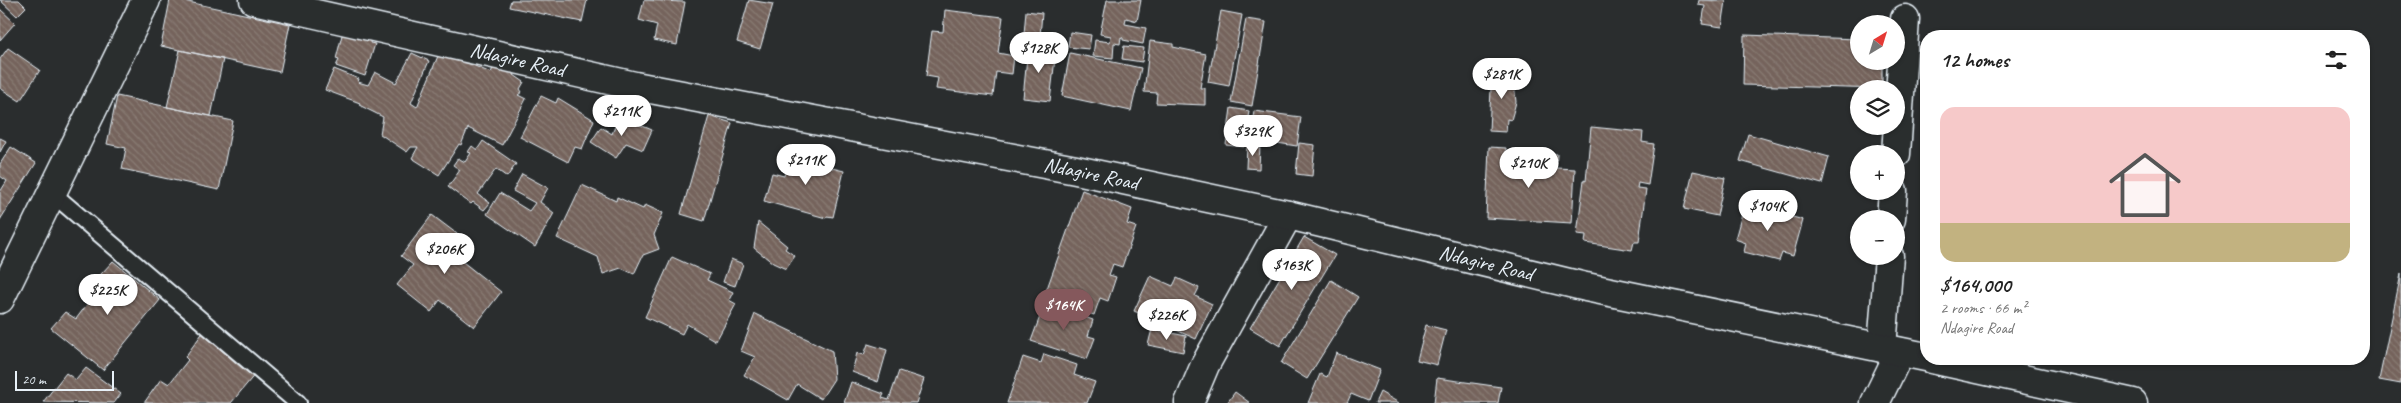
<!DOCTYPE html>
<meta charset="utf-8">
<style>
:root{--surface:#fff;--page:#f2f2f2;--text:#222;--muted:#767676;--accent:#85585c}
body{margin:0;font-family:Caveat,sans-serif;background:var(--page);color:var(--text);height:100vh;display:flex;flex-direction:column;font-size:19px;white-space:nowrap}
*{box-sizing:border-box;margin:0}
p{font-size:16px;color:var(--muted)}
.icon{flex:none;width:28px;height:28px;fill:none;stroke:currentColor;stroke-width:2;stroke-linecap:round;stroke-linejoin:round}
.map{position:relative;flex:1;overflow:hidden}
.sheet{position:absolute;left:1920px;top:30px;width:450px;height:335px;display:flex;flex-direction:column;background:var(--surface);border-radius:20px;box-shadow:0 1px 4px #0004}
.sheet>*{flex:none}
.needle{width:32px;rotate:38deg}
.buttons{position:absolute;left:1850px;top:15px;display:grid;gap:10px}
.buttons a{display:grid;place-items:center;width:55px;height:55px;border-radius:50%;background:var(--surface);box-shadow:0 1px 4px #0004;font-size:25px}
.scale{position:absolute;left:15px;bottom:12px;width:99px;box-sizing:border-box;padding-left:5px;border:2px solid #e8f1f8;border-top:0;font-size:14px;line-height:18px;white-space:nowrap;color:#e8f1f8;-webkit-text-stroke:4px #2a2d2e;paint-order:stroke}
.price{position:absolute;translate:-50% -42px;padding:0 11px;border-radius:18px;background:#fff;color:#222;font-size:16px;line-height:32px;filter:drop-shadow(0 1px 2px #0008)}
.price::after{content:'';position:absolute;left:50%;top:30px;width:15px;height:11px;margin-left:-8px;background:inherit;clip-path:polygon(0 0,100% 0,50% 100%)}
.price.selected{background:var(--accent);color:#fff}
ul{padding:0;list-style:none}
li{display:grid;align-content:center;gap:10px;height:265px;padding:0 20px}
li span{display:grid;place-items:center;height:155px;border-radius:15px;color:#555}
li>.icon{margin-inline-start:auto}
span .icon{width:90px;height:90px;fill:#fffc;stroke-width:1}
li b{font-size:21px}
h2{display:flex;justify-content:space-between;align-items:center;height:60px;padding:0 20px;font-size:21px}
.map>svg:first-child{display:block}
</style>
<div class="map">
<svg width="2401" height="403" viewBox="0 0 2401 403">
<defs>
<pattern id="building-back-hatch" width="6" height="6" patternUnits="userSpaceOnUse" patternTransform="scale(1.25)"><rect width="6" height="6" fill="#75645c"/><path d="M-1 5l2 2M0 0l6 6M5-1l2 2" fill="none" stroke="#897b74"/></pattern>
</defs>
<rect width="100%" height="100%" fill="#2a2d2e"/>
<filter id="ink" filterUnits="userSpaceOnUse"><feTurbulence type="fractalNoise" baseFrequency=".02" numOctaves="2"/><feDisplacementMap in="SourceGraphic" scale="10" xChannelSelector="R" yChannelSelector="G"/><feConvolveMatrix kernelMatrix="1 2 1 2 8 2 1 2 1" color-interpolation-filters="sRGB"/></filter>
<g filter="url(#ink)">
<!-- building -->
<path fill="url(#building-back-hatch)" stroke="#e8f1f8" d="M0,0H19L26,7L17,16Z
M170,0H179L290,24L280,72L161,46Z
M511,0H587L582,22L509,7Z
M644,0L685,2L677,45L654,40L657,25L639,20Z
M749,0L773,4L760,49L737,42Z
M1107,0H1141L1137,21L1126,18L1125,24L1146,28L1143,44L1123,40V38L1121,37L1120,44L1114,43L1113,58L1093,56L1095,40L1110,42L1111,36L1100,34Z
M1699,0L1726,1L1722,27L1702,24L1705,6L1698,5Z
M0,9L15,23L0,40Z
M945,10L1003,17L998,53L1014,56L1012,74L996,72L993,96L936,89L938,78L926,76L932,31L943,32Z
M1026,11L1042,13L1040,36L1024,34Z
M1221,11L1242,15L1229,86L1208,82Z
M1246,19L1266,22L1252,106L1231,102Z
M344,27L372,35L370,43L375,44L365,76L336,66L339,60L336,59Z
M1070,32L1091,35L1089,49L1068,47Z
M1744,35L1859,39V61H1882V89L1743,85Z
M1150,41L1173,44V47L1206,54L1200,88H1205V105L1156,103L1157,93L1144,92Z
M1124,46L1144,48L1142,62L1122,59Z
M1028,47L1056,50L1050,101L1023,98Z
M8,48L40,70L20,101L0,88V59Z
M180,50L223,59L211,116L167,107Z
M440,51L491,73L497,57L518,64L514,75L524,82L520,89L522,92L518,95L526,99L502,145L468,128L461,145L459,144L439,175L412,158L418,147H411L407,152L380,134L383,117L359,105L360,103L325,90L334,69L359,79L358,82L368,85L375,72L396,83L412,53L429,61L411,103L417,107Z
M1070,53L1141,68L1131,111L1062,96Z
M1492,68L1509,70V74H1513L1516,102L1511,120L1507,119L1506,132L1489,131Z
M117,96L233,121L219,190L122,169L126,148L107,144Z
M541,96L556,103L558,98L594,120L582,149L575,147L568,162L520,137Z
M1231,108L1249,111L1244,147L1226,145Z
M1254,111L1301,117L1297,146L1250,139Z
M619,116L652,130L643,150L626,143L616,158L591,142L601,127L612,134Z
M709,116L732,123L704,221L681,214Z
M1591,127L1643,132L1642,142L1654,144L1648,185L1638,183L1637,188L1646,189L1639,242H1634L1632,250L1585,243L1586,235L1577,234L1584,180L1586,181Z
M1748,134L1829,157L1822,184L1740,161Z
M0,138L6,141L0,152Z
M483,141L516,164L507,177L496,169L478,194L490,203L484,210L473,202L471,204L448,187L460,170L453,165L458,158L465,162L471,153L468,152L472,146L477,150Z
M1299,143L1315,145L1312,176L1296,174Z
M1247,145H1260L1259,169L1246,168Z
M11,147L36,163L0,220V192L7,181L0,176V164Z
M792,147L815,154L812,163L844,171L833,217L827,216L826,218L764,201L772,173L784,176Z
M1489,147L1506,148L1505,164L1528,166L1529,152L1557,154L1556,168L1575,169L1572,223L1486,218Z
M1693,171L1725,178L1717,216L1684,209Z
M522,174L548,188L540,202L554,213L535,247L487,214L500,193L529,211L535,203L513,191Z
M582,185L616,201L617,197L643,209L645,205L663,213L654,235L659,249L643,255L634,274L621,268L603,274L598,257L557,238Z
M1082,190L1132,209L1127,224L1136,227L1122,267L1113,264L1109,275L1116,277L1108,301L1100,298L1094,315L1044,297Z
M1745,203L1803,220L1793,256L1782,253L1779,261L1744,252L1746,243L1735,239Z
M432,215L461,237L449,251L501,292L474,327L440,300L431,312L397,285L413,265L401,256Z
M758,222L787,246L785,249L795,256L786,269L773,263L754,248Z
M1304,237L1335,255L1280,346L1250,328Z
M672,257L710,274L707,280L733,292L729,300L736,304L716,341L687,324L682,334L645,317Z
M731,259L743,264L735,286L723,282Z
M113,261L160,300L103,370L51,328L65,312L76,319L98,290L91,285Z
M2401,274V384L2379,380Z
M1150,276L1173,286L1177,278L1199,288L1195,296L1212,304L1196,339L1134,311Z
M1331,280L1358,297L1307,379L1281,363Z
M1045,303L1093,320L1088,336L1095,338L1087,359L1031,341Z
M755,314L832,351L834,379L821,399L797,384L788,400L744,375L755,357L741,351Z
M1426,325L1446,330L1437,365L1417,360Z
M1152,329L1186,336L1183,352L1148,345Z
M204,331L256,373L231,403H144L161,379L169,384L188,360L185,357Z
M868,344L887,350L878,382L852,372L857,353L864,355Z
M1336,353L1380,370L1368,401L1351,394L1347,403H1308L1320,374L1327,377Z
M1044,354L1077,365L1074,375L1095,382L1087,403H1007L1023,357L1041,363Z
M86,368L121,394L114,403L43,402L66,373L76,380Z
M899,371L924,379L916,403H844L851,382L884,394L882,398L889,400Z
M1437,378L1501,387L1498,403H1434Z
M1235,392L1250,403H1227Z
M1380,392L1399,403H1375Z"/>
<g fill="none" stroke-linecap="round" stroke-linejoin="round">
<defs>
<path id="lane" d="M53,194L298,403"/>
<path id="street" d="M1896,154L1905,19
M1891,219L1893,191
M0,299L146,0
M1882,348L1889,256
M1189,403L1205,365L1288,215
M1875,403L1900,352"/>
<g id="secondary">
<path id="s1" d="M254,0L635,86L1076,170L1288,215L1586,287L1926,357"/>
<path d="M1932,359L2133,403"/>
</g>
</defs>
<!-- lane casing -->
<use href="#lane" stroke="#e8f1f8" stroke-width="20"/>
<!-- street casing -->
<use href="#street" stroke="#e8f1f8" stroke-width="31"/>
<!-- secondary casing -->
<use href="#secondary" stroke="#e8f1f8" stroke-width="31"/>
<!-- lane -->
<use href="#lane" stroke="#2a2d2e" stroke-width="16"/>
<!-- street -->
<use href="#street" stroke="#2a2d2e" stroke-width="28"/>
<!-- secondary -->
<use href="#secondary" stroke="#2a2d2e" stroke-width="28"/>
</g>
</g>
<g text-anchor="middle" stroke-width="5" stroke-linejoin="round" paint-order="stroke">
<!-- street labels -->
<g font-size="21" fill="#e8f1f8" stroke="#2a2d2e">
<text dy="7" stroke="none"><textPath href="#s1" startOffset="270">Ndagire Road</textPath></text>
<text dy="7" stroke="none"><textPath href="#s1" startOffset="855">Ndagire Road</textPath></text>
<text dy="7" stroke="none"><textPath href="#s1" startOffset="1260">Ndagire Road</textPath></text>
</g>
</g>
</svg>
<div class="buttons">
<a><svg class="needle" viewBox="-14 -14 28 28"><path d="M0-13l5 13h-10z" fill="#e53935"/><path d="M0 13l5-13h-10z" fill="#767676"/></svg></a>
<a><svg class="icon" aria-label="layers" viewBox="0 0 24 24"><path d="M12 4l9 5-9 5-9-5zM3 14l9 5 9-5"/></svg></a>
<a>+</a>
<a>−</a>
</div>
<div class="scale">20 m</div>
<b class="price" style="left:1039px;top:74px">$128K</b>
<b class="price" style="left:1502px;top:100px">$281K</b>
<b class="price" style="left:622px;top:137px">$211K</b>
<b class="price" style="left:1253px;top:157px">$329K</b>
<b class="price" style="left:806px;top:186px">$211K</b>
<b class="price" style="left:1529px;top:189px">$210K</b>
<b class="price" style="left:1768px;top:232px">$104K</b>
<b class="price" style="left:445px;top:275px">$206K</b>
<b class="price" style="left:1292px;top:291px">$163K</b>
<b class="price" style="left:108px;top:316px">$225K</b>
<b class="price selected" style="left:1064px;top:331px">$164K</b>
<b class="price" style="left:1167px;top:341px">$226K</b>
<section class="sheet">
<h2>12 homes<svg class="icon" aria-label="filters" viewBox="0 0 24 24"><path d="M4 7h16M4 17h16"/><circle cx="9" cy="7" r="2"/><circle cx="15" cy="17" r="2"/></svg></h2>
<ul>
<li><span style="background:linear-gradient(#f6c9c9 75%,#c2b280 0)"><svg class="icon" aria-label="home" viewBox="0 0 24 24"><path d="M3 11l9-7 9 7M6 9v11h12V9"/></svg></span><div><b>$164,000</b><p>2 rooms · 66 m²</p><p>Ndagire Road</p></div></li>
</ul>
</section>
</div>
